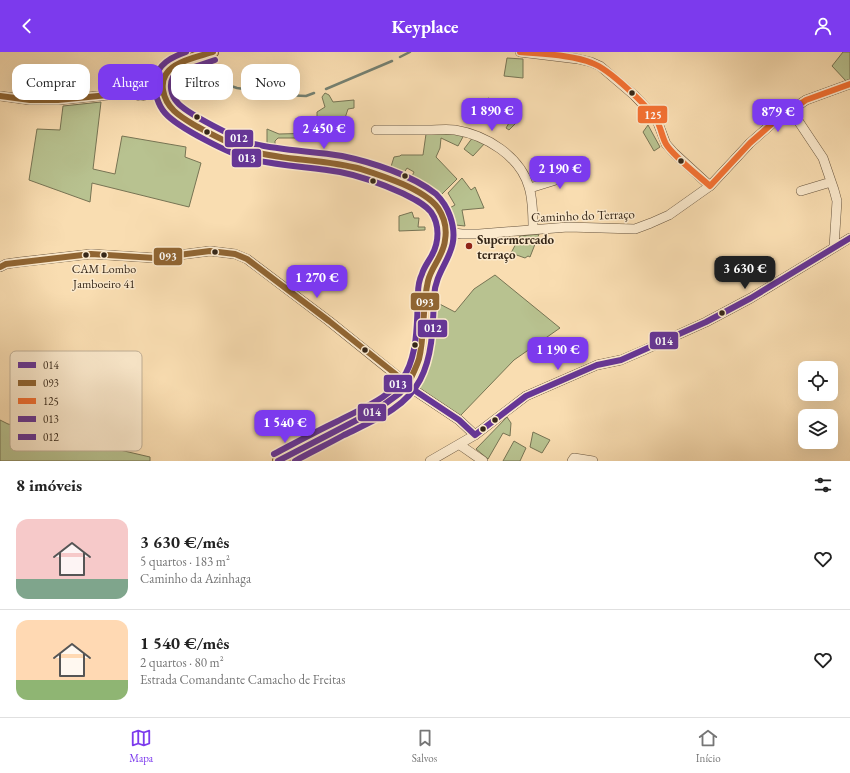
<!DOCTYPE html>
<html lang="pt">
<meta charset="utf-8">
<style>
:root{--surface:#fff;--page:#f6f6f6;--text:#222;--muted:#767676;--line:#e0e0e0;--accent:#7c3aed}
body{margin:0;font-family:"EB Garamond",serif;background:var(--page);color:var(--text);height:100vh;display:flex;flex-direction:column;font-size:15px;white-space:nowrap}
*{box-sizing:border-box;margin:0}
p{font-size:13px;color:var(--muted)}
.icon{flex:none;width:22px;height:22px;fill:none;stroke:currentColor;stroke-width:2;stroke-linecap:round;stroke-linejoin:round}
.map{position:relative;height:409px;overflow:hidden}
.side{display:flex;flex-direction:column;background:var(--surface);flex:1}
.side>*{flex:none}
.top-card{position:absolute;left:12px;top:12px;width:400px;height:36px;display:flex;gap:8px}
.fabs{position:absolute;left:798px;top:309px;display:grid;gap:8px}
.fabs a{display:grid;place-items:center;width:40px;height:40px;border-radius:8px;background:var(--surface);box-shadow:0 4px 16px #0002;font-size:20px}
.price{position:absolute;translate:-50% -34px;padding:0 9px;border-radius:8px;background:var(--accent);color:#fff;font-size:13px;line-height:26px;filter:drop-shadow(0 1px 2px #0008)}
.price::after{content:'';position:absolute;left:50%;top:24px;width:12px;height:9px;margin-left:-6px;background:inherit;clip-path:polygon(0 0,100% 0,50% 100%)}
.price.active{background:#222;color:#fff}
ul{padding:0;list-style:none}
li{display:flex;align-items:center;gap:12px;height:100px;padding:0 16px}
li+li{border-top:1px solid var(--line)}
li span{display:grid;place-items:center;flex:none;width:112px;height:80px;border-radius:12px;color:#555}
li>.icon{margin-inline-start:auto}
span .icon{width:48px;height:48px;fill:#fffc;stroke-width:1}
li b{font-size:17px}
h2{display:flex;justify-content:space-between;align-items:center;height:48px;padding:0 16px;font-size:17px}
.chip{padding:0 14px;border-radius:12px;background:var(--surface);box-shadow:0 4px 16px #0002;font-size:14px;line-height:36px}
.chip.active{background:var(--accent);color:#fff}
header{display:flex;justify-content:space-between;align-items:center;height:52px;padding:0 16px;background:var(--accent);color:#fff;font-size:18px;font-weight:700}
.tab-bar{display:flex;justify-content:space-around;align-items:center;height:56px;border-top:1px solid var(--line);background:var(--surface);font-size:11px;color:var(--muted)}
.tab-bar a{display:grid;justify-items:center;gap:2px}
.tab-bar .active{color:var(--accent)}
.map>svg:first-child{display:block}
</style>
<header><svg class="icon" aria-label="back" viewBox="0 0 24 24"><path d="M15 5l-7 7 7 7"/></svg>Keyplace<svg class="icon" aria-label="person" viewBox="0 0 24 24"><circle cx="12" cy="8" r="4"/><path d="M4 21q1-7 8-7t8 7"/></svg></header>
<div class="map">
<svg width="850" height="409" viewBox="0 0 850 409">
<rect width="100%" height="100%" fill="#f9ddb1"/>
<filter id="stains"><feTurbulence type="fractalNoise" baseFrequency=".005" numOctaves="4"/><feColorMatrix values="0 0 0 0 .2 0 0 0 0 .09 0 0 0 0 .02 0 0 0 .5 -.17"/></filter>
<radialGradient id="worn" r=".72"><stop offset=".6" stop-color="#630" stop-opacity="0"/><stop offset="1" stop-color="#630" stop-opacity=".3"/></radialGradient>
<!-- green -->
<path fill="#b8c290" stroke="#777454" d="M843,0H850V28L846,29L832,14Z
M507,6L523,7V26L504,24Z
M325,41L329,43L333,50L354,48V56L348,57L345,66L332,75L335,83L319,86H278L275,89V96H267V77L279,82L317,81V60L325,55L322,45Z
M488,46L500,50L496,60L517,70L509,78L506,76L509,71L484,58Z
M101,50L93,117L115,122L122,84L186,95L185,105L201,111L189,155L92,131L90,150L29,128L37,77L60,78L63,54Z
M648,73L660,95L654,99L643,80Z
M434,81L464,83L458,94L441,86L440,96L436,105L457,127L439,145L409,130L414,120L407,116L401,126L389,121L394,105L400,104L401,103H423L426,82Z
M473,85L486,90L473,104L464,97Z
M462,126L471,138L475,135L484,156L462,158L465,174L446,172V158L455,153L448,141Z
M412,160L414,166H419L418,175H425V178L399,179V164Z
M539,182L530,205L528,204L525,206L511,201L520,184Z
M495,223L560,276L514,308L460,364L416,334L427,303L430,247L455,260L474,237Z
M507,365L511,371L510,384L503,381L488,407L476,397Z
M0,368L8,372L150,405V409H0Z
M533,380L550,388L542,401L530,395Z
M514,389L526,396L520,409H503Z"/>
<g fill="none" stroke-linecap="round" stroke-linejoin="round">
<!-- stream -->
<path stroke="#748071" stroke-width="2.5" d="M400,5L410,0
M191,29L207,26L237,36L284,43L306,44L314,41
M170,33L188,30
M326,37L392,9
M137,39L154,36"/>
<defs>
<path id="minor" d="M520,0L578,7L591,10L600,14L634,43L652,62L658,71L666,92L674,101L710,134
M0,44L30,48H58L128,41L140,44L163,40
M791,58L823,106L834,138L837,149L834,195
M376,78C393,78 411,78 428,78C437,78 447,77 455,78C486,83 520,104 529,135C533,148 533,163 533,177
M530,136L559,127L574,114
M801,139L831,130
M445,180L462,182H479L568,175L635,177L651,171L669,163L710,134L750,91L775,69L806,48L850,32
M0,215L6,212L20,210L91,202L155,206L210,199L235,202L247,207L329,269L417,340L459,368L475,383
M460,393L483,409
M430,409L475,383L526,344L597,313L621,308L642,299L706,270L751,246L850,186
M572,409L574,406L593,409"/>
<path id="major" d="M213,0C201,4 175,10 167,20C159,30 164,48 172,57C181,67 236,95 250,99C284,108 320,107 353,115C373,120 426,138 437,155C446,169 449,187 441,203C438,210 432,217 429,225C427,232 426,239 426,246C423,272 425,300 413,324C400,351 364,364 339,377C318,388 298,398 278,409"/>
</defs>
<!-- minor casing -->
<use href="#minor" stroke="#67543e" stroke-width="10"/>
<!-- major casing -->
<use href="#major" stroke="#362718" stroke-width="12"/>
<!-- minor -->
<use href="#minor" stroke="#fbe9cc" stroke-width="9"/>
<!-- major -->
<use href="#major" stroke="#ecbe78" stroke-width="11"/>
<defs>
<path id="bus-1" d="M408,332L417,340L459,368L475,383
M475,383L526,344L597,313L621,308L706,270L751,246L850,186
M278,409L378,357L400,341L408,332"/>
<path id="bus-2" d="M0,44L30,48H58L128,41L140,44L163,40
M0,215L6,212L91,202L155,206L210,199L235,202L247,207L329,269L408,332C412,324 416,316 419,307C425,282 422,255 428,229C431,215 444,203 445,188C447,177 444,165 438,156C424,137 383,124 361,117C325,107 287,109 251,99C232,94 213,83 196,74C181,65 166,57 163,38C159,11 194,6 213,0"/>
<path id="bus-3" d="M520,0C541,2 574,3 592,11C609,17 648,54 657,69C661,76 662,85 666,92C673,104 699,124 710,134
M710,134L750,91L775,69L806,48L850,32"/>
<path id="bus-4" d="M186,0C172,5 157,12 155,29C154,40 158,53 165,61C178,76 232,103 250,107C280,114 310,115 340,120C361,124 382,132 402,141C412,146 424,151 431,160C440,173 439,190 432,203C429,209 424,215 422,222C419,228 418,235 418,242C417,267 418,298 406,321C392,346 360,357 336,370C315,380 295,391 274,402"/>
<path id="bus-5" d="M215,8L185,18L173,25C169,33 171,43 177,50C185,61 239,88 254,92C283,99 313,99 342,104C371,110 412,123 436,142C442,148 447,155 450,164C463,201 436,212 434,244C433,272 433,304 420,328C405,357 372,369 344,383C328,392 311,400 295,409"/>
</defs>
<!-- bus-1 casing -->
<use href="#bus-1" stroke="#fbe9cc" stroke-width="9"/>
<!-- bus-2 casing -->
<use href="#bus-2" stroke="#fbe9cc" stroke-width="9"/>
<!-- bus-3 casing -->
<use href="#bus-3" stroke="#fbe9cc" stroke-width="9"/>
<!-- bus-4 casing -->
<use href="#bus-4" stroke="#fbe9cc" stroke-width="9"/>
<!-- bus-5 casing -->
<use href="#bus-5" stroke="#fbe9cc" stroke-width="9"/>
<!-- bus-1 -->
<use href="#bus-1" stroke="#663695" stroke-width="6"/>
<!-- bus-2 -->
<use href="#bus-2" stroke="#906532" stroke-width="6"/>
<!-- bus-3 -->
<use href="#bus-3" stroke="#f37032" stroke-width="6"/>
<!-- bus-4 -->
<use href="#bus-4" stroke="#663695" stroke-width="6"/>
<!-- bus-5 -->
<use href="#bus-5" stroke="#663695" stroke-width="6"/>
</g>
<!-- markers -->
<g fill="#362718" stroke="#fbe9cc" stroke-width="1.5">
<circle cx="632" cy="41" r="3.5"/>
<circle cx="197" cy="65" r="3.5"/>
<circle cx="207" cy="80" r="3.5"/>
<circle cx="681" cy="109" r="3.5"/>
<circle cx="405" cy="124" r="3.5"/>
<circle cx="373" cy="129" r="3.5"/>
<circle cx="215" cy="200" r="3.5"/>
<circle cx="86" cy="203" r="3.5"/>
<circle cx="104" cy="203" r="3.5"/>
<circle cx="722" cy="261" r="3.5"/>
<circle cx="415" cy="293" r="3.5"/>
<circle cx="365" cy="298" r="3.5"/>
<circle cx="495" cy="368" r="3.5"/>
<circle cx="483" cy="377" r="3.5"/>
</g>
<circle fill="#8f2418" stroke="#fbe9cc" stroke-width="1.5" cx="469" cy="194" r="4"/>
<g text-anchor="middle" stroke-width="3" stroke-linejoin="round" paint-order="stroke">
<!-- bus labels -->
<g font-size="12" fill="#362718" stroke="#fbe9cc">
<text x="104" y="221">CAM Lombo<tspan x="104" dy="15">Jamboeiro 41</tspan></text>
</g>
<!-- street labels -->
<g font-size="13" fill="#362718" stroke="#fbe9cc">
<text transform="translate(583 163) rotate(-2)" y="5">Caminho do Terraço</text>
</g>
<!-- poi labels -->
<g font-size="13" font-weight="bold" fill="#362718" stroke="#fbe9cc" text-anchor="start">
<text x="477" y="192">Supermercado<tspan x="477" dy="15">terraço</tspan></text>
</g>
</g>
<!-- legend -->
<rect x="10" y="299" width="132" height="100" rx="6" fill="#fbe9cc" stroke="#c0af96" stroke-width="1"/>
<rect x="18" y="310" width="18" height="6" fill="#663695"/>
<rect x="18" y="328" width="18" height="6" fill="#906532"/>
<rect x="18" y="346" width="18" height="6" fill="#f37032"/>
<rect x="18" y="364" width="18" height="6" fill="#663695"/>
<rect x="18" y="382" width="18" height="6" fill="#663695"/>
<g font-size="11" fill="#362718">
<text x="43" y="317">014</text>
<text x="43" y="335">093</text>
<text x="43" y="353">125</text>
<text x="43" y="371">013</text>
<text x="43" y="389">012</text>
</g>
<g stroke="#fbe9cc" stroke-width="1.5">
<rect x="637" y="53" width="31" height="19" rx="4" fill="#f37032"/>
<rect x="224" y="77" width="30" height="19" rx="4" fill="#663695"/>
<rect x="231" y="96" width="31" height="20" rx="4" fill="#663695"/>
<rect x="153" y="195" width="30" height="19" rx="4" fill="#906532"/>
<rect x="410" y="240" width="30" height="19" rx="4" fill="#906532"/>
<rect x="417" y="267" width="31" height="19" rx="4" fill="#663695"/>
<rect x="649" y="279" width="30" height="19" rx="4" fill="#663695"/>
<rect x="383" y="322" width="30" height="19" rx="4" fill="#663695"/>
<rect x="357" y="351" width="30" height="19" rx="4" fill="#663695"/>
</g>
<g font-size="11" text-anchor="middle" font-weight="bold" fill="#fff">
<text x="653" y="67">125</text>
<text x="239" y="90">012</text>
<text x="247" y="110">013</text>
<text x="168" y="208">093</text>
<text x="425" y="254">093</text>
<text x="433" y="280">012</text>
<text x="664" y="293">014</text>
<text x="398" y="336">013</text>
<text x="372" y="364">014</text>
</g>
<rect width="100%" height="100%" filter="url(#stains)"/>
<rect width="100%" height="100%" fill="url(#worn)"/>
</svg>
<div class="fabs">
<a><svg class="icon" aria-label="locate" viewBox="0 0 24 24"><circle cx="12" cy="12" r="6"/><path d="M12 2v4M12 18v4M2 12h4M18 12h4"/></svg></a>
<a><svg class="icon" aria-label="layers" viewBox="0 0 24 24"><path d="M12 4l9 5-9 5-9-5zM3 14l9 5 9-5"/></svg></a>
</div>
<b class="price" style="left:492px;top:80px">1 890 €</b>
<b class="price" style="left:778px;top:81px">879 €</b>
<b class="price" style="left:324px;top:98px">2 450 €</b>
<b class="price" style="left:560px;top:138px">2 190 €</b>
<b class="price active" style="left:745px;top:238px">3 630 €</b>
<b class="price" style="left:317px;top:247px">1 270 €</b>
<b class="price" style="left:558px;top:319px">1 190 €</b>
<b class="price" style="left:285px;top:392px">1 540 €</b>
<div class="top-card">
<a class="chip">Comprar</a>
<a class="chip active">Alugar</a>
<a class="chip">Filtros</a>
<a class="chip">Novo</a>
</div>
</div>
<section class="side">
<h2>8 imóveis<svg class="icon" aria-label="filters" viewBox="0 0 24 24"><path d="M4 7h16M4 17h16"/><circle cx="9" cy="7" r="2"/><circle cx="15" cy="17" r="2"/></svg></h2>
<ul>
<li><span style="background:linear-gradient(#f6c9c9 75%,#7fa58c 0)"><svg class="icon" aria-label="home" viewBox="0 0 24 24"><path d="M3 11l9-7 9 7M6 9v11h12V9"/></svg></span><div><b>3 630 €/mês</b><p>5 quartos · 183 m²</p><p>Caminho da Azinhaga</p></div><svg class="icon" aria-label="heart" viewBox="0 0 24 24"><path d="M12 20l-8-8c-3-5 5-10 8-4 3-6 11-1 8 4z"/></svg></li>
<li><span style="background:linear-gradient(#ffd9b3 75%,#8fb573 0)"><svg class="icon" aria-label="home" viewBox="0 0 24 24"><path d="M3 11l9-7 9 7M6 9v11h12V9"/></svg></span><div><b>1 540 €/mês</b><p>2 quartos · 80 m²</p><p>Estrada Comandante Camacho de Freitas</p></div><svg class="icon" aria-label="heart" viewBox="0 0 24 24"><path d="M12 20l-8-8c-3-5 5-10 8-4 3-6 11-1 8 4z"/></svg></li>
</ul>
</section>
<nav class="tab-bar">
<a class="active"><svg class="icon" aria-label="map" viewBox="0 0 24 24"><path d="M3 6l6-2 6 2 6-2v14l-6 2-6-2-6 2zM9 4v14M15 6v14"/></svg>Mapa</a>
<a><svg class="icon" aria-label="saved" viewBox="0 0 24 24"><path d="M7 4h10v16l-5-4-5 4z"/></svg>Salvos</a>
<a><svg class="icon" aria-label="home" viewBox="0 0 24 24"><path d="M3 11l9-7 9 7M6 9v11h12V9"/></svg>Início</a>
</nav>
